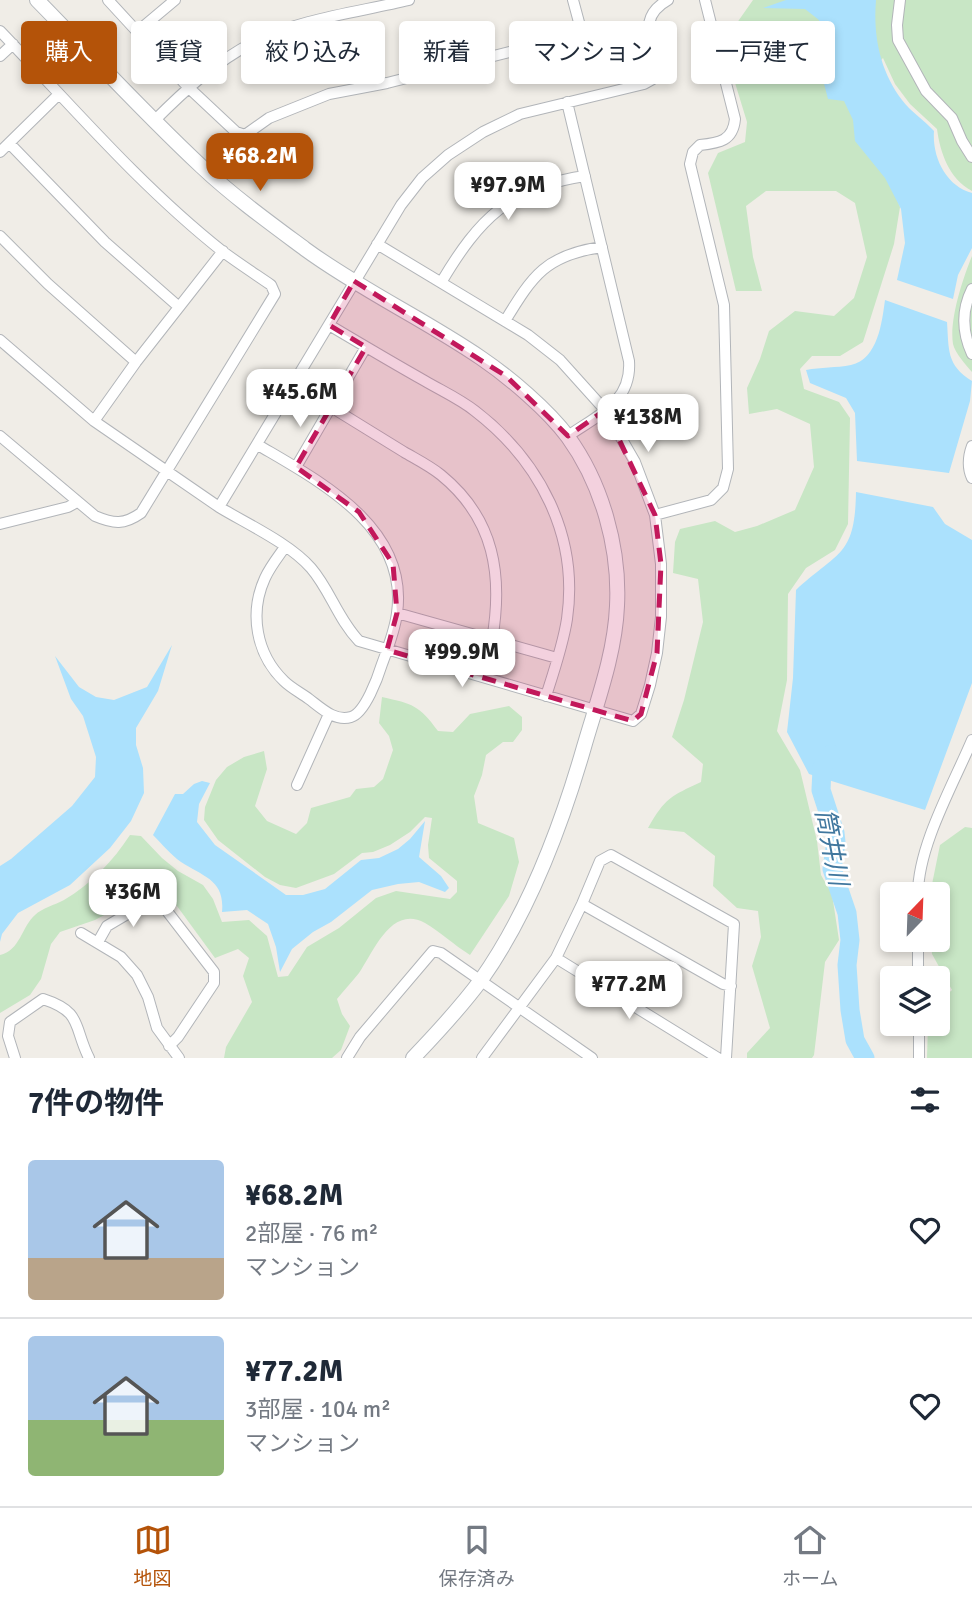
<!DOCTYPE html>
<html lang="ja">
<meta charset="utf-8">
<style>
:root{--surface:#fff;--page:#f6f6f7;--text:#1f2937;--muted:#747a83;--line:#e0e1e3;--accent:#b45309}
body{margin:0;font-family:Signika,"Noto Sans JP",sans-serif;background:var(--page);color:var(--text);height:100vh;display:flex;flex-direction:column;font-size:26px;white-space:nowrap}
*{box-sizing:border-box;margin:0}
p{font-size:23px;color:var(--muted)}
.icon{flex:none;width:38px;height:38px;fill:none;stroke:currentColor;stroke-width:2;stroke-linecap:round;stroke-linejoin:round}
.map{position:relative;height:1058px;overflow:hidden}
.details{display:flex;flex-direction:column;background:var(--surface);flex:1}
.details>*{flex:none}
.banner{position:absolute;left:21px;top:21px;width:931px;height:63px;display:flex;gap:14px}
.needle{width:46px;rotate:23deg}
.tools{position:absolute;left:880px;top:882px;display:grid;gap:14px}
.tools a{display:grid;place-items:center;width:70px;height:70px;border-radius:7px;background:var(--surface);box-shadow:0 4px 10px #0003;font-size:35px}
.price{position:absolute;translate:-50% -60px;padding:0 16px;border-radius:14px;background:#fff;color:#222;font-size:23px;line-height:46px;filter:drop-shadow(0 2px 4px #0008)}
.price::after{content:'';position:absolute;left:50%;top:42px;width:21px;height:16px;margin-left:-10px;background:inherit;clip-path:polygon(0 0,100% 0,50% 100%)}
.price.selected{background:var(--accent);color:#fff}
ul{padding:0;list-style:none}
li{display:flex;align-items:center;gap:21px;height:175px;padding:0 28px}
li+li{border-top:2px solid var(--line)}
li span{display:grid;place-items:center;flex:none;width:196px;height:140px;border-radius:7px;color:#555}
li>.icon{margin-inline-start:auto}
span .icon{width:84px;height:84px;fill:#fffc;stroke-width:1}
li b{font-size:30px}
h2{display:flex;justify-content:space-between;align-items:center;height:84px;padding:0 28px;font-size:30px}
.pill{padding:0 24px;border-radius:7px;background:var(--surface);box-shadow:0 4px 10px #0003;font-size:24px;line-height:63px}
.pill.selected{background:var(--accent);color:#fff}
.tabs{display:flex;justify-content:space-around;align-items:center;height:98px;border-top:2px solid var(--line);background:var(--surface);font-size:19px;color:var(--muted)}
.tabs a{display:grid;justify-items:center;gap:4px}
.tabs .selected{color:var(--accent)}
.map>svg:first-child{display:block}
</style>
<div class="map">
<svg width="972" height="1058" viewBox="0 0 972 1058">
<rect width="100%" height="100%" fill="#f0ede7"/>
<!-- green -->
<path fill="#c8e6c5" d="M753,0H972V191C949,179 940,152 937,129L910,104L895,84L883,58L853,90L900,207L894,244L863,342L840,356H812L800,369L804,389L839,402L850,418L848,524L835,550L806,568L788,594L787,680L777,731L800,770L817,841L821,875L832,894L839,940L825,962L814,1055L812,1058H747V1053L770,1028L752,966L761,937L758,911L737,908L713,886L715,856L684,832L648,828C665,798 671,796 701,782L703,764L672,737L684,700L703,622L698,579L673,573L675,542L680,529L715,521L735,532L757,526L795,510L814,467L810,424L777,409L749,414L747,388L760,359L769,331L795,311L834,316L854,298L867,257L855,203L836,191H766L746,206L753,257L762,291H736L708,173L718,153L745,142L747,122L732,73L727,37Z
M972,256V372C966,365 955,353 953,344C949,320 963,278 972,256Z
M382,697C413,704 419,705 438,731L453,732L470,714L509,706L522,717V730L513,742H503L486,755L482,775L474,796L478,823L514,838L519,862L509,896L470,955C454,945 439,931 425,923C391,904 373,953 359,973C352,982 344,990 337,999L342,1014L350,1026L341,1050L332,1058H224L226,1047L252,1002L243,976L249,958L238,949L215,958L166,891L159,885L140,887L134,899L95,920L60,932L51,944L41,979L30,995L0,1013V955C20,951 22,926 35,915C42,908 55,905 64,900C91,884 113,861 130,835L141,836L162,858L178,871L203,885L213,899L222,922L249,920L267,936L278,977L288,976L307,947L339,928L376,898L396,891L450,899L457,892V881L429,858L428,845L432,818L425,817L410,832L390,845L373,852L362,853L334,874L296,888L280,885L265,877L218,840L204,820L205,807L216,780L227,767L244,757L264,751L267,769L255,806L267,821L296,834L307,823L311,808L350,797L356,789L374,787L383,779L393,750L389,736L379,723Z
M965,827L972,828V1058H927L928,1024H938V1003L952,990L932,954L931,940H938V894H930L940,845Z"/>
<!-- water -->
<path fill="#abe1fd" d="M786,0H876C873,36 880,71 902,100C910,111 924,120 934,131C932,157 946,186 972,193V248L958,275L953,299L897,280L905,243L901,209L885,178L855,141L853,120L844,101L828,99L822,76L825,42L819,20L805,9L763,8Z
M885,300L947,322C949,349 946,365 972,381L970,401L949,473L857,461L855,413L846,398L810,383L806,370C821,367 836,368 851,365C878,359 882,322 885,300Z
M856,492L933,507L945,524L972,540V683L925,810L809,774L787,732L793,678L796,590C838,551 855,557 856,492Z
M172,645L158,691L136,728V745L143,768L144,793L131,821L110,848L70,885L18,913L2,934L0,942V866L11,859L72,806L95,777L96,757L83,716L71,699L55,656L79,687L96,697L114,700L147,687Z
M202,781L210,783L199,804L197,822L215,845L286,895H303L325,889L361,860L379,858L398,849L410,839L425,821L419,857L441,876L449,888L445,892L419,882L398,884L372,890L331,922L313,932L292,949L280,972L276,947L268,924L247,910L222,912C225,880 204,877 181,862C171,855 162,844 153,835L175,794H183L194,784Z"/>
<g fill="none" stroke-linecap="round" stroke-linejoin="round">
<!-- river -->
<path stroke="#abe1fd" stroke-width="19" d="M831,754L822,768L821,790L835,833L836,842L832,869L847,913L850,940L847,965L850,1010L855,1040L865,1058"/>
<defs>
<path id="street" d="M108,0L188,87L236,132L245,135L269,118L329,94L387,83L573,36L580,26L573,0
M900,0L897,25L898,40L926,91L952,118L962,141L972,157
M0,31C72,106 140,186 222,251C238,263 255,274 271,285L275,294L141,513C124,525 114,524 95,516L0,436
M138,31L175,0
M0,56L13,44
M567,102L629,361C632,402 598,415 568,436
M154,121C184,91 215,62 254,42C299,19 359,12 409,0
M9,143L105,242L179,307
M0,152L59,94
M0,236L48,284L136,362
M377,244L528,335L560,360L605,410L635,462L655,515L661,564V617L657,653L650,685L641,714L633,721L359,641C338,619 330,590 311,568C289,543 247,524 219,507L401,205L422,178L448,155L483,132L520,114L644,84L653,79C658,49 632,20 668,0
M442,281C479,219 510,187 585,176
M972,289C961,311 962,332 972,354
M505,321C533,275 546,255 602,247
M329,325C361,344 393,363 425,381C442,391 460,399 475,411C540,461 579,536 567,619C563,645 554,671 546,696
M0,340L94,421L219,507
M331,407C355,422 380,437 404,452C416,459 430,466 441,475C495,519 503,576 492,640
M94,421L136,362L223,251
M258,445C319,481 409,527 397,613C395,630 388,648 382,664C378,677 365,713 351,717C335,722 321,708 309,699C301,693 291,688 284,681C256,654 249,613 265,578C270,567 278,557 285,547
M972,446C968,457 967,467 972,478
M296,467L366,347
M655,515L711,500L723,488L728,469L724,305L690,164L693,152L700,145C719,143 733,141 735,119L705,0
M0,524L68,507L77,502
M397,613L557,658
M297,785L329,714
M918,894C918,846 953,785 972,740
M582,904L723,984L731,986
M81,933L121,957L137,975L148,997L157,1028L179,1058
M918,940V978
M98,942L107,926L151,900L160,902L214,972V983L178,1037L169,1046
M556,958L718,1058
M919,1024V1058
M15,1058L8,1036L10,1022L43,999C83,1012 73,1026 89,1058
M347,1058L360,1037L433,951L441,953L592,1058
M482,1058L556,958L582,904L600,861L611,855L734,924L726,1058"/>
<path id="secondary" d="M37,0C92,56 145,114 202,167C234,197 270,223 305,249C361,290 424,319 481,358C509,377 548,410 568,437C602,484 620,548 617,606C615,654 597,702 584,747C561,827 529,912 481,980C461,1007 436,1034 413,1058"/>
</defs>
<!-- street casing -->
<use href="#street" stroke="#b2b5b9" stroke-width="12"/>
<!-- secondary casing -->
<use href="#secondary" stroke="#b3b7bb" stroke-width="16"/>
<!-- street -->
<use href="#street" stroke="#fff" stroke-width="10"/>
<!-- secondary -->
<use href="#secondary" stroke="#fff" stroke-width="14"/>
</g>
<!-- marked area -->
<path fill="#c2185b" fill-opacity="0.2" stroke="#c2185b" stroke-width="5" stroke-dasharray="14 9" stroke-linejoin="round" d="M354,281L506,376L568,436L605,410L655,515L661,564L657,653L641,714L633,721L387,650L397,613L393,564L359,512L296,467L366,347L329,325Z"/>
<g text-anchor="middle" stroke-width="5" stroke-linejoin="round" paint-order="stroke">
<!-- water labels -->
<g font-size="26" font-style="italic" fill="#40779e" stroke="#fff">
<text transform="translate(832 847) rotate(79)" y="9">筒井川</text>
</g>
</g>
</svg>
<div class="tools">
<a><svg class="needle" viewBox="-14 -14 28 28"><path d="M0-13l5 13h-10z" fill="#e53935"/><path d="M0 13l5-13h-10z" fill="#747a83"/></svg></a>
<a><svg class="icon" aria-label="layers" viewBox="0 0 24 24"><path d="M12 4l9 5-9 5-9-5zM3 14l9 5 9-5"/></svg></a>
</div>
<b class="price selected" style="left:260px;top:193px">¥68.2M</b>
<b class="price" style="left:508px;top:222px">¥97.9M</b>
<b class="price" style="left:300px;top:429px">¥45.6M</b>
<b class="price" style="left:648px;top:454px">¥138M</b>
<b class="price" style="left:462px;top:689px">¥99.9M</b>
<b class="price" style="left:133px;top:929px">¥36M</b>
<b class="price" style="left:629px;top:1021px">¥77.2M</b>
<div class="banner">
<a class="pill selected">購入</a>
<a class="pill">賃貸</a>
<a class="pill">絞り込み</a>
<a class="pill">新着</a>
<a class="pill">マンション</a>
<a class="pill">一戸建て</a>
</div>
</div>
<section class="details">
<h2>7件の物件<svg class="icon" aria-label="filters" viewBox="0 0 24 24"><path d="M4 7h16M4 17h16"/><circle cx="9" cy="7" r="2"/><circle cx="15" cy="17" r="2"/></svg></h2>
<ul>
<li><span style="background:linear-gradient(#a9c7e8 70%,#b9a48a 0)"><svg class="icon" aria-label="home" viewBox="0 0 24 24"><path d="M3 11l9-7 9 7M6 9v11h12V9"/></svg></span><div><b>¥68.2M</b><p>2部屋 · 76 m²</p><p>マンション</p></div><svg class="icon" aria-label="heart" viewBox="0 0 24 24"><path d="M12 20l-8-8c-3-5 5-10 8-4 3-6 11-1 8 4z"/></svg></li>
<li><span style="background:linear-gradient(#a9c7e8 60%,#8fb573 0)"><svg class="icon" aria-label="home" viewBox="0 0 24 24"><path d="M3 11l9-7 9 7M6 9v11h12V9"/></svg></span><div><b>¥77.2M</b><p>3部屋 · 104 m²</p><p>マンション</p></div><svg class="icon" aria-label="heart" viewBox="0 0 24 24"><path d="M12 20l-8-8c-3-5 5-10 8-4 3-6 11-1 8 4z"/></svg></li>
</ul>
</section>
<nav class="tabs">
<a class="selected"><svg class="icon" aria-label="map" viewBox="0 0 24 24"><path d="M3 6l6-2 6 2 6-2v14l-6 2-6-2-6 2zM9 4v14M15 6v14"/></svg>地図</a>
<a><svg class="icon" aria-label="saved" viewBox="0 0 24 24"><path d="M7 4h10v16l-5-4-5 4z"/></svg>保存済み</a>
<a><svg class="icon" aria-label="home" viewBox="0 0 24 24"><path d="M3 11l9-7 9 7M6 9v11h12V9"/></svg>ホーム</a>
</nav>
